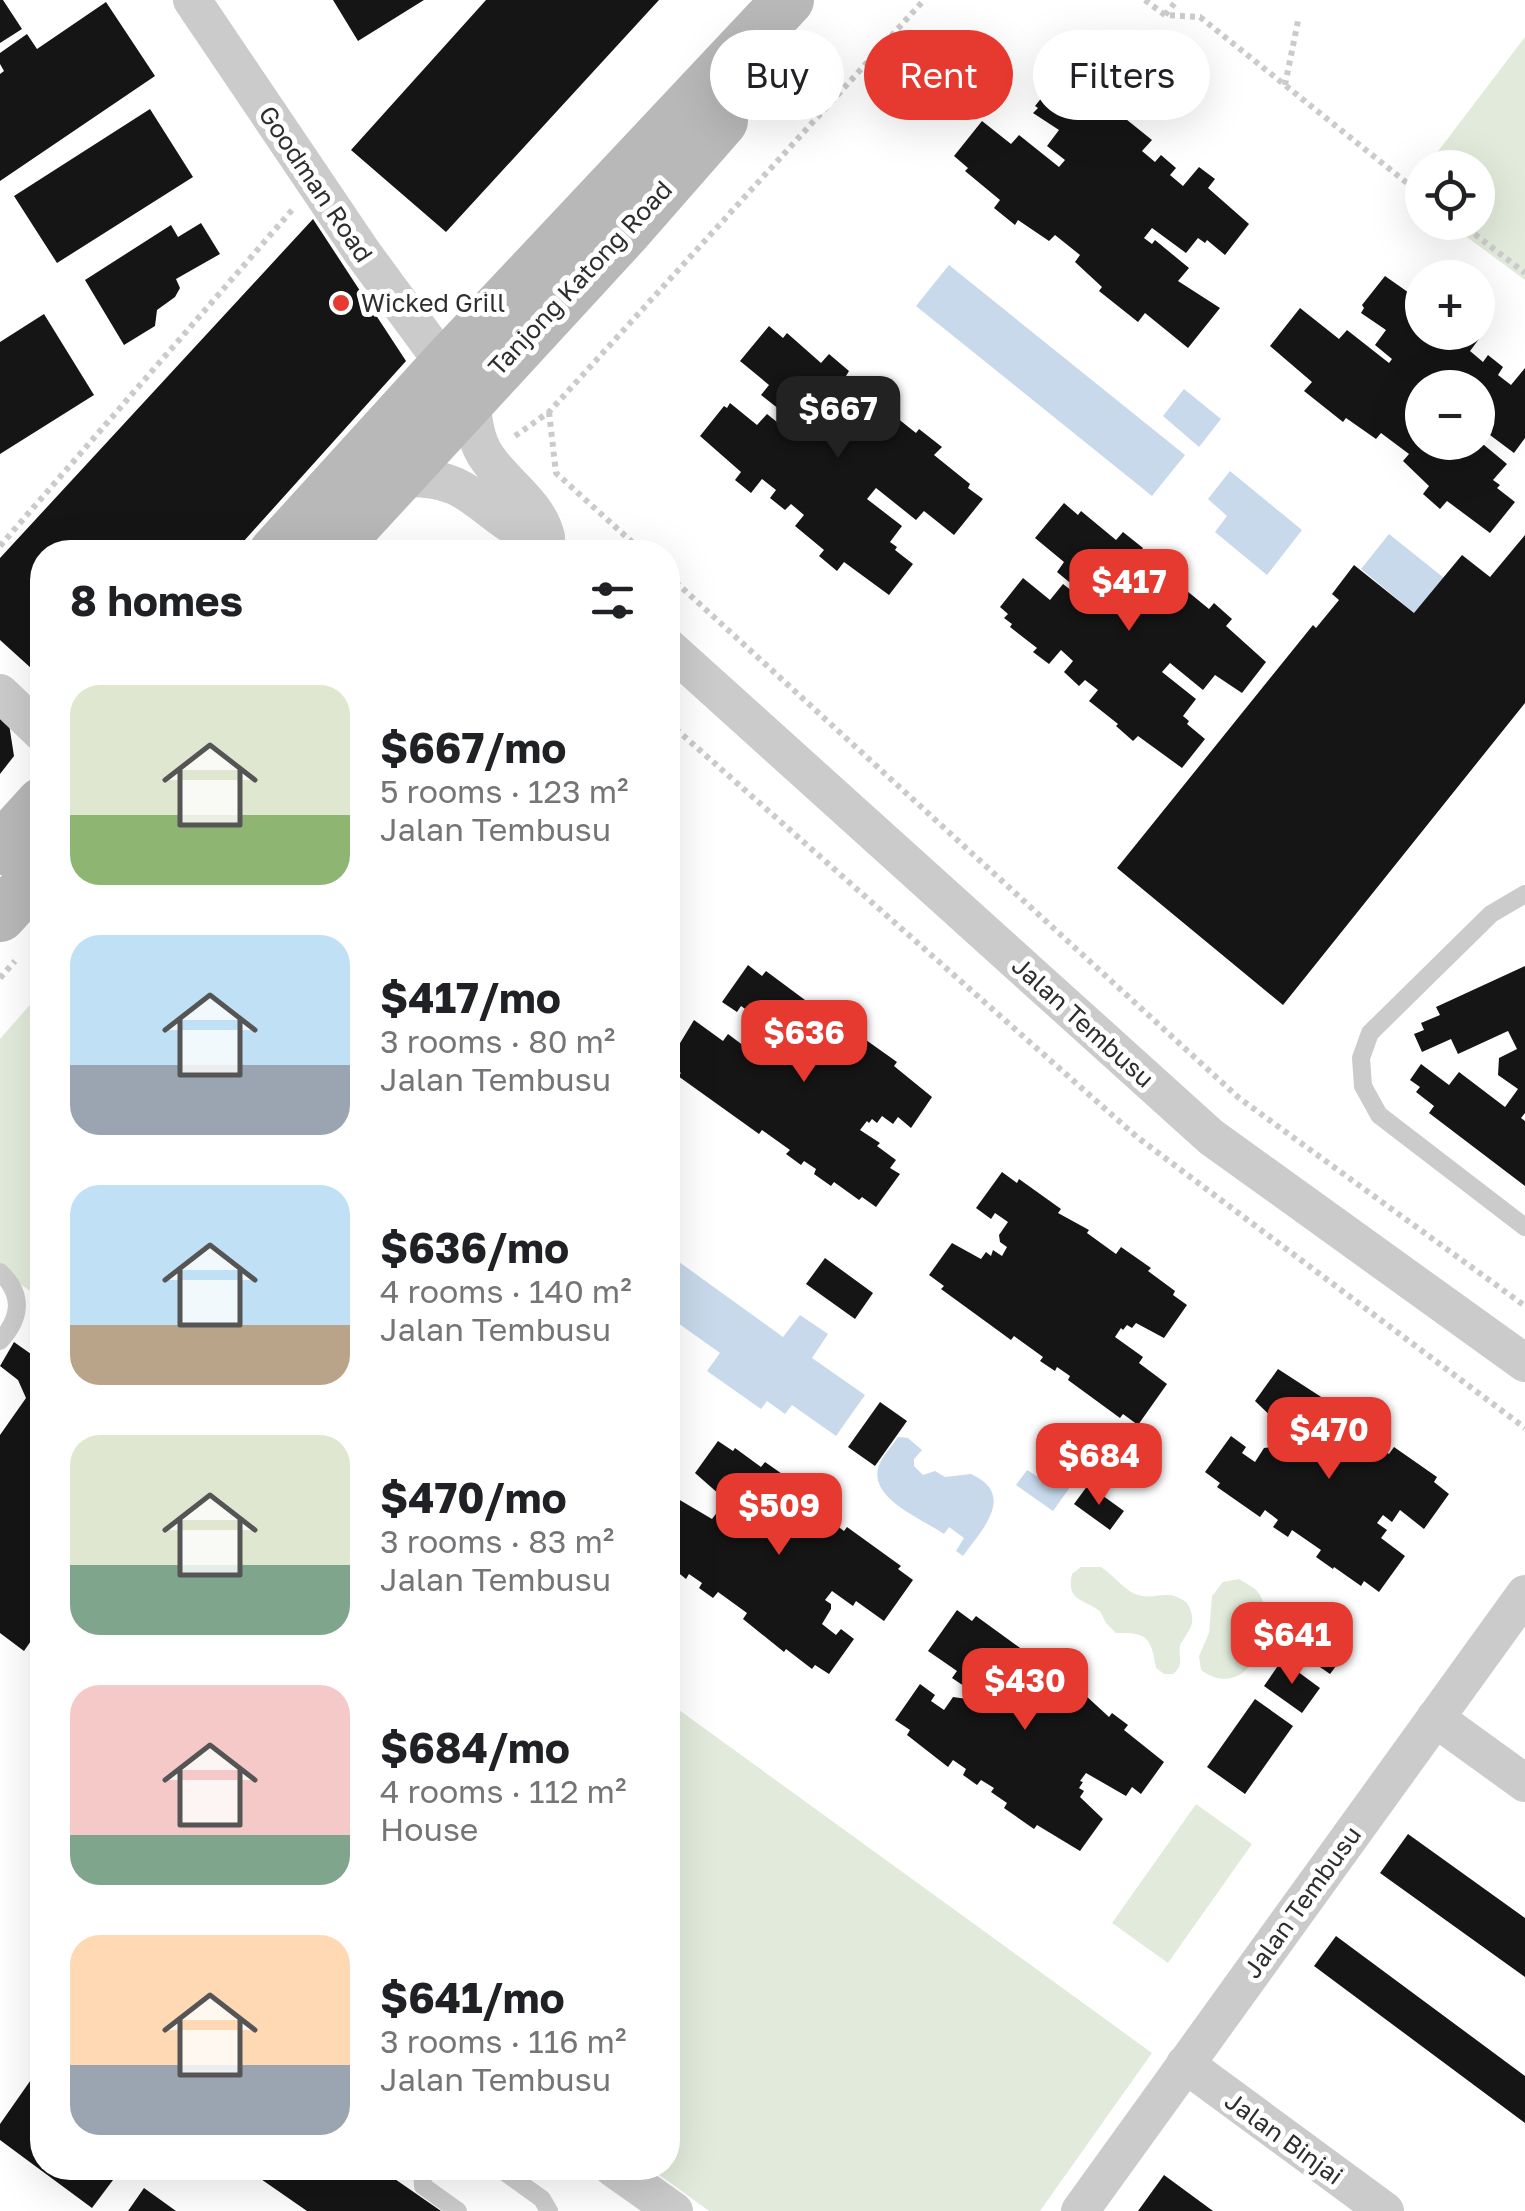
<!DOCTYPE html>
<meta charset="utf-8">
<style>
:root{--surface:#fff;--page:#f6f6f6;--text:#202124;--muted:#757577;--accent:#e6392f}
body{margin:0;font-family:"Golos Text",sans-serif;background:var(--page);color:var(--text);height:100vh;display:flex;flex-direction:column;font-size:38px;white-space:nowrap}
*{box-sizing:border-box;margin:0}
p{font-size:32px;color:var(--muted)}
.icon{flex:none;width:55px;height:55px;fill:none;stroke:currentColor;stroke-width:2;stroke-linecap:round;stroke-linejoin:round}
.map{position:relative;flex:1;overflow:hidden}
.sheet{position:absolute;left:30px;top:540px;width:650px;height:1640px;display:flex;flex-direction:column;background:var(--surface);border-radius:40px;box-shadow:0 10px 40px #0002}
.sheet>*{flex:none}
.top-card{position:absolute;left:710px;top:30px;width:665px;height:90px;display:flex;gap:20px}
.tools{position:absolute;left:1405px;top:150px;display:grid;gap:20px}
.tools a{display:grid;place-items:center;width:90px;height:90px;border-radius:50%;background:var(--surface);box-shadow:0 10px 40px #0002;font-size:50px}
.price{position:absolute;translate:-50% -85px;padding:0 22px;border-radius:20px;background:var(--accent);color:#fff;font-size:32px;line-height:65px;filter:drop-shadow(0 2px 5px #0008)}
.price::after{content:'';position:absolute;left:50%;top:60px;width:30px;height:22px;margin-left:-15px;background:inherit;clip-path:polygon(0 0,100% 0,50% 100%)}
.price.active{background:#222;color:#fff}
ul{padding:0;list-style:none}
li{display:flex;align-items:center;gap:30px;height:250px;padding:0 40px}
li span{display:grid;place-items:center;flex:none;width:280px;height:200px;border-radius:30px;color:#555}
li>.icon{margin-inline-start:auto}
span .icon{width:120px;height:120px;fill:#fffc;stroke-width:1}
li b{font-size:42px}
h2{display:flex;justify-content:space-between;align-items:center;height:120px;padding:0 40px;font-size:42px}
.tag{padding:0 35px;border-radius:45px;background:var(--surface);box-shadow:0 10px 40px #0002;font-size:35px;line-height:90px}
.tag.active{background:var(--accent);color:#fff}
.map>svg:first-child{display:block}
</style>
<div class="map">
<svg width="1525" height="2211" viewBox="0 0 1525 2211">
<rect width="100%" height="100%" fill="#fff"/>
<!-- green -->
<path fill="#e2ebdb" d="M1525,37V280L1448,223L1478,222V168L1426,167Z
M42,991V1299L0,1270V1039Z
M1081,1567H1101C1112,1574 1122,1587 1133,1593C1154,1603 1166,1586 1187,1603C1198,1622 1190,1629 1180,1645C1178,1658 1185,1664 1173,1674H1164L1156,1668C1151,1638 1148,1632 1116,1633L1106,1623L1100,1611C1083,1599 1066,1601 1072,1574Z
M1239,1579C1245,1583 1254,1587 1258,1592C1282,1627 1248,1705 1201,1670L1199,1656L1209,1633L1212,1596L1223,1582Z
M668,1702L1152,2053L1040,2211H709L650,2168H668Z
M1196,1804L1252,1844L1168,1963L1112,1923Z"/>
<!-- water -->
<path fill="#c7d9eb" d="M949,265L1185,455L1152,496L916,306Z
M1184,389L1221,419L1199,447L1163,416Z
M1230,471L1302,530L1267,575L1215,532L1227,516L1208,499Z
M1389,534L1454,586L1425,622L1361,569Z
M668,1254L783,1337L800,1315L828,1334L812,1358L865,1395L836,1436L792,1405L785,1414L767,1401L761,1409L707,1371L720,1353L668,1316Z
M898,1437L908,1438L922,1450L914,1459V1466L923,1475L935,1471L945,1477L971,1474C1018,1495 980,1532 963,1556L956,1551L964,1538L949,1527L944,1534C923,1519 864,1497 880,1463C884,1454 893,1445 898,1437Z
M1069,1443L1098,1463L1085,1480L1078,1476L1053,1511L1016,1485L1027,1470L1043,1480Z"/>
<!-- building -->
<path fill="#151515" d="M0,0H3L22,29L0,43Z
M333,0H424L358,41Z
M486,0H659L446,232L351,150Z
M106,2L155,76L0,181V74L4,71L0,64V53L27,34L37,49Z
M1059,76L1102,108L1106,103L1152,140L1142,151L1155,162L1161,155L1176,168L1170,175L1183,186L1199,167L1215,179L1208,188L1249,224L1225,255L1207,240L1205,243L1198,238L1186,253L1152,228L1144,238L1152,244L1155,240L1189,268L1178,281L1220,308L1188,348L1145,313L1138,322L1099,291L1102,287L1075,262L1080,255L1055,235L1049,241L1018,220L1015,225L994,208L1000,200L965,171L968,168L954,156L982,121L1011,144L1019,135L1059,167L1065,160L1047,146L1059,130L1033,113L1038,108L1035,106Z
M150,109L193,177L57,263L14,196Z
M313,219L406,361L234,552H42V678L0,640V558Z
M201,223L220,254L176,279L180,288L175,297L157,310L155,326L124,345L85,280L171,225L178,237Z
M1385,276L1422,302V332H1470L1479,339L1470,351L1483,362L1488,355L1503,367L1498,375L1511,385L1525,368V438L1514,453L1478,426V388H1422V442L1478,440L1507,464L1493,480L1500,485L1497,488L1515,502L1490,533L1447,501L1440,509L1423,494L1429,486L1403,461L1409,454L1381,433L1376,439L1346,418L1343,422L1304,391L1312,382L1270,346L1300,308L1339,339L1347,330L1389,363L1392,359L1375,345L1386,330L1361,313L1364,308L1362,305Z
M44,314L94,395L0,454V342Z
M769,326L783,338L787,333L821,363L829,354L849,371L846,376L872,402L866,408L880,419L887,410L916,433L919,429L942,447L934,455L970,484L968,488L983,499L954,535L924,511L916,520L876,488L867,499L902,526L890,542L897,547L895,550L913,564L889,595L844,562L837,571L819,556L824,550L795,526L804,515L791,504L785,510L770,498L776,490L762,479L751,493L735,480L741,472L700,436L724,406L727,408L730,403L757,425L767,414L782,426L789,417L761,395L769,385L740,361Z
M1064,503L1078,515L1081,511L1116,540L1123,532L1143,548L1139,553L1166,578L1160,585L1173,596L1181,586L1209,609L1214,603L1232,619L1226,626L1266,662L1242,693L1215,675L1203,690L1170,663L1162,672L1196,699L1183,716L1189,721L1187,724L1205,739L1182,768L1138,736L1133,741L1116,726L1118,724L1089,701L1098,690L1085,680L1079,686L1064,672L1073,661L1061,650L1049,664L1033,652L1037,648L1010,627L1012,624L1004,618L1008,614L1000,607L1023,578L1050,600L1063,584L1081,598L1085,595L1057,572L1064,562L1035,538Z
M1525,535V703L1283,1005L1117,868L1313,625L1316,628L1339,600L1332,594L1354,565L1414,613L1462,555L1490,577Z
M0,716L9,724L14,756L0,774Z
M748,965L762,976L766,971L809,1003L806,1007L820,1016L823,1012L836,1022L833,1026L848,1036L850,1034L863,1044L866,1040L897,1062L894,1066L932,1097L911,1128L898,1117L893,1124L882,1116L877,1123L872,1119L869,1123L867,1121L860,1130L880,1143L877,1146L896,1160L890,1168L900,1174L876,1207L862,1197L859,1200L834,1182L831,1186L814,1174L816,1169L804,1161L801,1165L786,1154L790,1150L762,1130L759,1134L678,1076L681,1073L668,1063L694,1020L723,1041L728,1034L748,1049L754,1041L746,1036L745,1029L754,1015L741,1006L737,1012L722,1002Z
M1525,966V1113L1521,1118L1525,1121V1186L1429,1113L1434,1106L1416,1092L1420,1087L1410,1080L1421,1064L1449,1085L1459,1072L1505,1107L1518,1089L1498,1075L1499,1058L1517,1049L1508,1031L1458,1054L1451,1039L1422,1052L1414,1034L1424,1030L1421,1023L1440,1015L1436,1007Z
M1002,1172L1017,1183L1019,1179L1061,1209L1058,1213L1089,1230L1087,1233L1116,1254L1121,1247L1151,1268L1148,1271L1175,1291L1173,1295L1187,1305L1164,1338L1136,1323L1132,1328L1127,1325L1123,1330L1121,1328L1115,1337L1143,1357L1139,1363L1167,1384L1138,1425L1123,1414L1120,1418L1068,1380L1070,1376L1057,1367L1055,1371L1040,1361L1043,1357L1014,1336L1011,1340L941,1289L944,1286L929,1275L952,1243L981,1259L986,1252L991,1256L993,1250L1002,1256L1007,1247L1000,1242L999,1235L1008,1222L995,1213L991,1219L976,1208Z
M825,1258L873,1293L855,1319L806,1284Z
M14,1342L38,1359L42,1353V1625L24,1651L0,1633V1435L26,1398L18,1380L0,1366Z
M1278,1369L1366,1426L1364,1430L1379,1441L1376,1445L1389,1454L1394,1447L1437,1477L1434,1482L1449,1494L1424,1529L1400,1510L1392,1522L1383,1515L1377,1523L1387,1530L1381,1538L1405,1556L1379,1592L1364,1581L1361,1586L1334,1567L1333,1569L1316,1557L1321,1550L1292,1530L1288,1537L1273,1527L1278,1520L1265,1510L1260,1517L1217,1487L1220,1483L1205,1472L1231,1436L1246,1447L1242,1453L1255,1462L1264,1448L1272,1447L1277,1452L1283,1444L1277,1439L1280,1434L1276,1431L1280,1425L1255,1401Z
M880,1402L907,1421L875,1466L848,1447Z
M718,1441L733,1451L735,1448L761,1467L765,1462L795,1483L792,1488L806,1498L804,1502L835,1519L832,1522L844,1531L847,1527L901,1566L898,1569L913,1580L884,1621L856,1601L853,1606L832,1591L825,1600L831,1604V1609L822,1624L836,1635L841,1629L854,1639L829,1674L815,1665L812,1669L786,1649L784,1652L743,1619L747,1613L718,1592L713,1598L699,1588L702,1583L689,1574L686,1579L670,1566L673,1562L668,1559V1503L673,1496L712,1519L722,1506L716,1501L720,1495L695,1473Z
M1088,1485L1124,1511L1110,1530L1074,1504Z
M957,1610L972,1621L976,1616L1056,1674L1052,1679L1081,1699L1084,1694L1109,1717L1112,1713L1128,1725L1124,1730L1164,1762L1141,1794L1132,1787L1126,1796L1086,1773L1080,1781L1083,1782L1079,1788L1084,1791L1080,1797L1103,1819L1080,1851L1037,1825L1034,1829L1004,1808L1007,1803L991,1792L994,1788L981,1780L977,1785L963,1775L966,1769L953,1760L948,1767L907,1735L910,1730L895,1720L920,1684L935,1695L931,1701L944,1710L953,1697L967,1699L973,1692L952,1678L957,1671L928,1651Z
M1312,1618L1351,1646L1330,1674L1291,1647Z
M1282,1660L1320,1688L1302,1713L1264,1686Z
M1255,1699L1293,1726L1245,1794L1207,1767Z
M1408,1834L1525,1918V1977L1380,1873Z
M1336,1936L1525,2076V2123L1314,1966Z
M42,2064V2168H122L92,2208L0,2140V2124Z
M245,2168H379L441,2211H307Z
M1164,2175L1213,2211H1138Z
M144,2188L176,2211H128Z"/>
<g fill="none" stroke-linecap="round" stroke-linejoin="round">
<!-- path -->
<path stroke="#cbcbcb" stroke-width="6" stroke-dasharray="5 5" stroke-linecap="butt" d="M1145,0L1165,15L1200,17L1422,195
M1165,15L1177,0
M1285,85L1298,21
M1459,222L1525,273
M549,412L556,473L643,552
M515,436L549,412L924,0
M0,546L292,210
M668,575L1239,1098L1525,1306
M668,722L1137,1137L1525,1428
M0,978L15,961"/>
<!-- service -->
<path stroke="#cbcbcb" stroke-width="18" d="M1525,894L1491,914L1370,1033L1361,1058L1363,1086L1379,1115L1525,1227
M0,1272C24,1295 21,1318 0,1341
M422,2168L423,2186L458,2211
M499,2168L542,2199L549,2211"/>
<!-- minor -->
<path stroke="#cbcbcb" stroke-width="38" d="M192,0L362,252L445,365
M471,397C473,418 475,442 488,459C507,486 538,504 546,537
M398,478C418,478 436,478 455,486C488,501 508,534 546,537
M668,647L1211,1137L1525,1363
M0,693L42,733
M1435,1718L1525,1783
M1185,2064L1385,2211
M613,2168L674,2211
M1080,2211L1525,1594"/>
<!-- secondary -->
<path stroke="#b8b8b8" stroke-width="52" d="M275,552L445,365L788,0
M330,552L623,234L722,121
M0,849L42,803
M0,916L42,870"/>
</g>
<!-- markers -->
<circle fill="#e6392f" stroke="#fff" stroke-width="4" cx="341" cy="303" r="10"/>
<g text-anchor="middle" stroke-width="10" stroke-linejoin="round" paint-order="stroke">
<!-- street labels -->
<g font-size="25" fill="#2e2e2e" stroke="#fff">
<text transform="translate(316 184) rotate(56)" y="9">Goodman Road</text>
<text transform="translate(580 278) rotate(-47)" y="9">Tanjong Katong Road</text>
<text transform="translate(1083 1022) rotate(42)" y="9">Jalan Tembusu</text>
<text transform="translate(1302 1902) rotate(-54)" y="9">Jalan Tembusu</text>
<text transform="translate(1284 2138) rotate(36)" y="9">Jalan Binjai</text>
</g>
<!-- poi labels -->
<g font-size="25" fill="#2e2e2e" stroke="#fff" text-anchor="start">
<text x="361" y="312">Wicked Grill</text>
</g>
</g>
</svg>
<div class="tools">
<a><svg class="icon" aria-label="locate" viewBox="0 0 24 24"><circle cx="12" cy="12" r="6"/><path d="M12 2v4M12 18v4M2 12h4M18 12h4"/></svg></a>
<a>+</a>
<a>−</a>
</div>
<b class="price active" style="left:838px;top:461px">$667</b>
<b class="price" style="left:1129px;top:634px">$417</b>
<b class="price" style="left:804px;top:1085px">$636</b>
<b class="price" style="left:1329px;top:1482px">$470</b>
<b class="price" style="left:1099px;top:1508px">$684</b>
<b class="price" style="left:779px;top:1558px">$509</b>
<b class="price" style="left:1292px;top:1687px">$641</b>
<b class="price" style="left:1025px;top:1733px">$430</b>
<div class="top-card">
<a class="tag">Buy</a>
<a class="tag active">Rent</a>
<a class="tag">Filters</a>
</div>
<section class="sheet">
<h2>8 homes<svg class="icon" aria-label="filters" viewBox="0 0 24 24"><path d="M4 7h16M4 17h16"/><circle cx="9" cy="7" r="2"/><circle cx="15" cy="17" r="2"/></svg></h2>
<ul>
<li><span style="background:linear-gradient(#dfe7d0 65%,#8fb573 0)"><svg class="icon" aria-label="home" viewBox="0 0 24 24"><path d="M3 11l9-7 9 7M6 9v11h12V9"/></svg></span><div><b>$667/mo</b><p>5 rooms · 123 m²</p><p>Jalan Tembusu</p></div></li>
<li><span style="background:linear-gradient(#bfe0f5 65%,#9aa5b1 0)"><svg class="icon" aria-label="home" viewBox="0 0 24 24"><path d="M3 11l9-7 9 7M6 9v11h12V9"/></svg></span><div><b>$417/mo</b><p>3 rooms · 80 m²</p><p>Jalan Tembusu</p></div></li>
<li><span style="background:linear-gradient(#bfe0f5 70%,#b9a48a 0)"><svg class="icon" aria-label="home" viewBox="0 0 24 24"><path d="M3 11l9-7 9 7M6 9v11h12V9"/></svg></span><div><b>$636/mo</b><p>4 rooms · 140 m²</p><p>Jalan Tembusu</p></div></li>
<li><span style="background:linear-gradient(#dfe7d0 65%,#7fa58c 0)"><svg class="icon" aria-label="home" viewBox="0 0 24 24"><path d="M3 11l9-7 9 7M6 9v11h12V9"/></svg></span><div><b>$470/mo</b><p>3 rooms · 83 m²</p><p>Jalan Tembusu</p></div></li>
<li><span style="background:linear-gradient(#f6c9c9 75%,#7fa58c 0)"><svg class="icon" aria-label="home" viewBox="0 0 24 24"><path d="M3 11l9-7 9 7M6 9v11h12V9"/></svg></span><div><b>$684/mo</b><p>4 rooms · 112 m²</p><p>House</p></div></li>
<li><span style="background:linear-gradient(#ffd9b3 65%,#9aa5b1 0)"><svg class="icon" aria-label="home" viewBox="0 0 24 24"><path d="M3 11l9-7 9 7M6 9v11h12V9"/></svg></span><div><b>$641/mo</b><p>3 rooms · 116 m²</p><p>Jalan Tembusu</p></div></li>
</ul>
</section>
</div>
